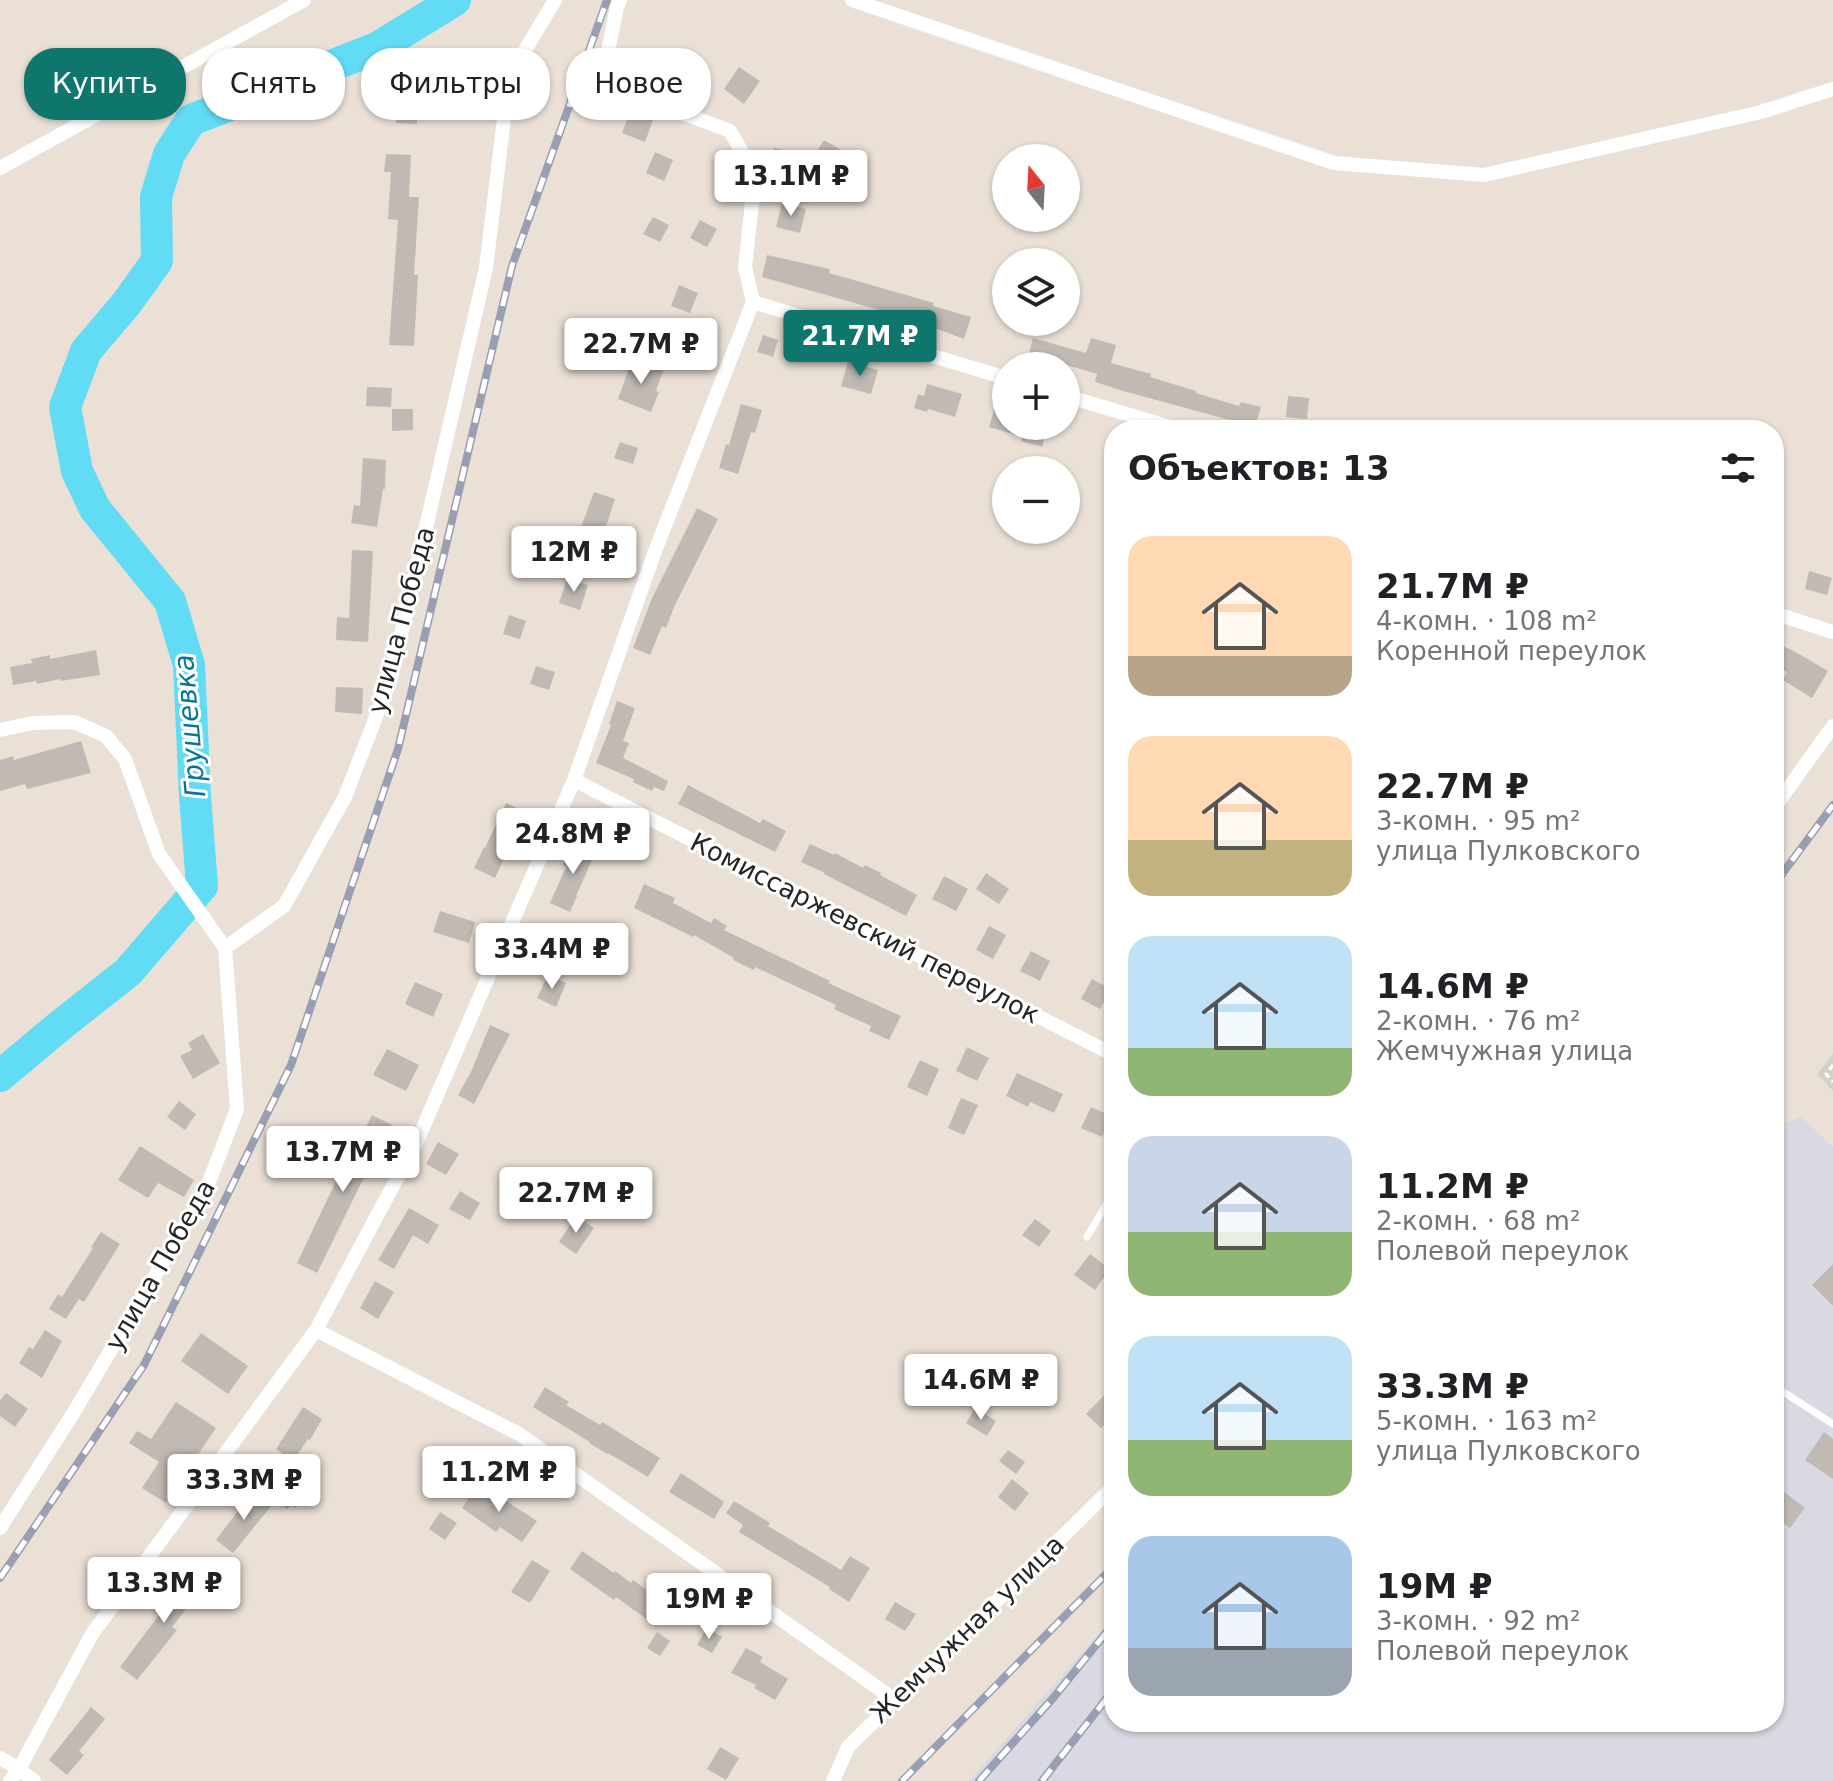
<!DOCTYPE html>
<html lang="ru">
<meta charset="utf-8">
<style>
:root{--surface:#fff;--page:#f2f2f2;--text:#202124;--muted:#757577;--accent:#0f766e}
body{margin:0;font-family:"DejaVu Sans",sans-serif;background:var(--page);color:var(--text);height:100vh;display:flex;flex-direction:column;font-size:30px;white-space:nowrap}
*{box-sizing:border-box;margin:0}
p{font-size:26px;color:var(--muted)}
.icon{flex:none;width:44px;height:44px;fill:none;stroke:currentColor;stroke-width:2;stroke-linecap:round;stroke-linejoin:round}
.map{position:relative;flex:1;overflow:hidden}
.sheet{position:absolute;left:1104px;top:420px;width:680px;height:1312px;display:flex;flex-direction:column;background:var(--surface);border-radius:32px;box-shadow:0 2px 6px #0004}
.sheet>*{flex:none}
.banner{position:absolute;left:24px;top:48px;width:760px;height:72px;display:flex;gap:16px}
.needle{width:52px;rotate:342deg}
.controls{position:absolute;left:992px;top:144px;display:grid;gap:16px}
.controls a{display:grid;place-items:center;width:88px;height:88px;border-radius:50%;background:var(--surface);box-shadow:0 2px 6px #0004;font-size:40px}
.price{position:absolute;translate:-50% -68px;padding:0 18px;border-radius:8px;background:#fff;color:#222;font-size:26px;line-height:52px;filter:drop-shadow(0 2px 4px #0008)}
.price::after{content:'';position:absolute;left:50%;top:48px;width:24px;height:18px;margin-left:-12px;background:inherit;clip-path:polygon(0 0,100% 0,50% 100%)}
.price.on{background:var(--accent);color:#fff}
ul{padding:0;list-style:none}
li{display:flex;align-items:center;gap:24px;height:200px;padding:0 24px}
li span{display:grid;place-items:center;flex:none;width:224px;height:160px;border-radius:24px;color:#555}
li>.icon{margin-inline-start:auto}
span .icon{width:96px;height:96px;fill:#fffc;stroke-width:1}
li b{font-size:34px}
h2{display:flex;justify-content:space-between;align-items:center;height:96px;padding:0 24px;font-size:34px}
.chip{padding:0 28px;border-radius:32px;background:var(--surface);box-shadow:0 2px 6px #0004;font-size:28px;line-height:72px}
.chip.on{background:var(--accent);color:#fff}
.map>svg:first-child{display:block}
</style>
<div class="map">
<svg width="1833" height="1781" viewBox="0 0 1833 1781">
<rect width="100%" height="100%" fill="#eae0d6"/>
<!-- industrial -->
<path fill="#dad8e2" d="M1800,1116L1833,1147V1781H969L1114,1616V1722H1774V1130Z"/>
<!-- plaza -->
<path fill="#d5d0c9" d="M1833,1054V1091L1817,1074Z"/>
<g fill="none" stroke-linecap="round" stroke-linejoin="round">
<!-- river -->
<path stroke="#62dbf4" stroke-width="32" d="M0,1076L62,1024L128,972L202,886L195,796L189,665L170,601L95,509L77,471L65,407L86,351L126,304L157,261L156,197L169,154L191,120L377,48L455,0"/>
</g>
<!-- building -->
<path fill="#c1bab4" d="M739,67L760,81L744,104L724,89Z
M396,108L417,109V124L396,123Z
M630,111L653,120L645,142L622,133Z
M824,140L848,154L838,171L814,156Z
M774,148L799,154L793,176L769,170Z
M655,152L673,160L664,181L646,173Z
M386,154L411,155L409,197H419L414,275H418L414,346L389,345L398,220L388,219L391,172H384Z
M782,203L806,209L800,233L776,227Z
M653,217L669,225L660,242L643,234Z
M700,220L717,229L707,247L690,238Z
M767,255L830,269L829,273L934,303L933,306L971,317L964,339L908,318L762,277Z
M679,285L698,293L690,313L671,306Z
M763,335L778,340L773,357L757,352Z
M1033,338L1086,353L1091,338L1116,345L1111,363L1151,374L1150,377L1196,391V393L1239,406L1241,402L1261,407L1255,427L1120,390L1095,382L1097,374L1053,361L1052,364L1028,357Z
M632,360L663,371L656,391L659,392L651,412L618,399Z
M848,362L878,370L871,394L841,386Z
M927,384L962,394L955,417L928,409L927,412L914,408L918,394L924,396Z
M367,387L392,388L391,407L366,406Z
M1001,387L1006,388V426H1048L1042,447L1021,441L1023,437L989,427Z
M1288,396L1309,398L1307,419L1286,417Z
M741,404L762,410L755,433L751,432L738,474L719,468L726,444L729,445Z
M392,409H413V430L392,431Z
M620,442L638,448L633,464L614,458Z
M363,458L386,460L385,489H383L377,527L351,523L354,505L360,506Z
M594,492L615,499L597,554L574,546Z
M697,508L718,519L674,607L666,628L662,626L650,655L633,648L652,598Z
M352,550L373,551L368,642L336,640L337,617L349,618Z
M1809,571L1832,578L1827,595L1805,589Z
M567,579L588,585L580,610L559,603Z
M509,615L526,621L520,639L503,634Z
M1774,642L1792,650L1828,671L1812,698L1783,680L1787,672L1774,666Z
M96,650L100,675L61,681L60,679L37,684L36,681L13,685L10,667L32,663L31,659L50,655V659Z
M536,666L555,672L549,690L530,684Z
M336,687L363,688L362,714L335,712Z
M617,701L635,708L623,741L629,743L623,758L668,781L664,791L654,787L652,791L633,782L634,779L596,763L611,725L609,724Z
M81,741L91,773L27,789L25,784L0,791V760L13,756L14,760Z
M688,785L760,823L763,819L786,831L775,852L678,804Z
M506,803L526,812L495,878L474,868L484,847L485,848Z
M574,841L596,851L576,896H577L570,912L550,903L566,867L563,865Z
M810,844L834,855L835,853L863,868L865,865L881,873L880,875L917,895L906,916L824,874L825,873L801,862Z
M986,873L1009,889L999,904L976,889Z
M944,876L968,889L956,911L932,899Z
M644,884L675,898L673,903L711,923L714,918L727,926L724,930L830,981L828,983L901,1016L889,1040L869,1031L871,1026L834,1009L836,1005L755,967L754,970L733,960L734,958L694,935L693,937L634,908Z
M440,911L475,922L469,943L433,932Z
M989,926L1006,935L993,959L976,950Z
M1031,951L1050,961L1040,981L1020,971Z
M548,975L566,983L556,1007L537,998Z
M1092,979L1111,989L1100,1009L1081,999Z
M415,982L443,994L433,1017L405,1004Z
M490,1025L510,1034L474,1104L458,1095L471,1072Z
M203,1034L220,1063L193,1079L180,1056L192,1050L188,1043Z
M967,1047L989,1058L977,1081L956,1071Z
M387,1049L419,1065L406,1091L373,1075Z
M920,1060L939,1069L927,1096L907,1087Z
M1017,1073L1063,1094L1054,1113L1030,1102L1028,1107L1006,1096Z
M961,1098L978,1105L964,1135L948,1128Z
M179,1101L196,1114L185,1130L167,1117Z
M1091,1107L1111,1116L1102,1137L1081,1128Z
M372,1115L392,1125L380,1148L379,1147L317,1273L297,1263L346,1160L349,1162Z
M438,1142L459,1154L446,1175L426,1164Z
M140,1146L194,1180L184,1197L158,1183L148,1198L118,1180Z
M460,1191L480,1203L470,1220L449,1209Z
M409,1208L439,1225L428,1244L413,1235L394,1269L378,1260Z
M576,1216L594,1228L576,1254L559,1242Z
M1035,1219L1051,1231L1039,1247L1022,1235Z
M101,1232L120,1244L84,1302L79,1299L66,1319L49,1309L58,1294L62,1297L93,1248L91,1247Z
M1090,1254L1110,1269L1095,1290L1074,1275Z
M1833,1264V1306L1812,1285Z
M375,1281L394,1292L378,1319L360,1308Z
M45,1330L62,1341L42,1378L19,1363L29,1347L33,1349Z
M201,1333L248,1366L228,1394L181,1361Z
M1114,1385V1415L1101,1428L1086,1414Z
M545,1387L569,1402L566,1405L600,1425L602,1422L660,1458L648,1477L608,1453L607,1454L589,1443L590,1442L533,1407Z
M6,1393L28,1409L15,1427L0,1416V1401Z
M176,1402L216,1428L197,1456L206,1462L192,1481L184,1475L166,1503L142,1488L159,1462L129,1443L137,1431L151,1439Z
M303,1407L322,1419L310,1440L308,1439L293,1461L276,1449Z
M975,1408L996,1421L987,1436L966,1423Z
M1824,1432L1833,1439V1479L1805,1460Z
M1008,1450L1025,1462L1016,1474L999,1461Z
M681,1473L724,1502L714,1519L669,1492Z
M285,1478L306,1493L295,1508L291,1505L287,1509L271,1497Z
M1012,1479L1029,1493L1015,1511L998,1497Z
M1774,1484L1805,1508L1790,1528L1774,1516Z
M477,1486L498,1500L500,1497L537,1521L522,1542L500,1527L496,1532L462,1508Z
M253,1491L272,1505L233,1553L216,1540Z
M734,1501L770,1523L768,1526L841,1570L850,1556L870,1568L849,1602L829,1589L830,1587L739,1532L743,1525L726,1513Z
M440,1512L457,1523L445,1540L429,1529Z
M582,1551L614,1573L615,1571L631,1583L633,1580L670,1607L656,1626L616,1597L614,1600L570,1569Z
M532,1560L550,1571L530,1603L511,1592Z
M194,1568L211,1581L200,1596L198,1594L172,1627L177,1630L137,1680L120,1667Z
M895,1602L916,1614L905,1631L885,1619Z
M707,1628L722,1637L712,1653L697,1645Z
M657,1632L670,1641L660,1656L647,1648Z
M746,1648L763,1657L760,1662L788,1679L775,1700L754,1688L756,1685L731,1673Z
M91,1707L105,1719L79,1751L84,1755L67,1775L49,1760Z
M720,1747L739,1758L726,1780L707,1769Z"/>
<g fill="none" stroke-linecap="round" stroke-linejoin="round">
<!-- path -->
<path stroke="#fff" stroke-width="3" stroke-dasharray="6 4" stroke-linecap="butt" d="M1833,1065L1826,1074L1833,1082"/>
<!-- lane -->
<path stroke="#fff" stroke-width="7" d="M1087,1237L1114,1191
M1774,1392L1785,1393L1833,1424"/>
<!-- street -->
<path stroke="#fff" stroke-width="14" d="M852,0L1334,163L1484,175L1761,112L1833,89
M0,168L304,0
M753,302L1006,378
M1066,396L1180,430
M1774,613L1833,632
M0,730L33,723L74,722L106,736L125,759L159,854L225,948
M574,780L1114,1055
M1774,808L1833,726
M316,1330L519,1434L895,1700
M0,1528L74,1412L206,1190L237,1109L225,948L284,906L345,797L391,678L486,268L509,77L555,0
M0,1758L19,1769L34,1781
M10,1781L19,1769L92,1634L316,1330L418,1139L574,780L655,551L753,302L745,267L755,175L730,131L637,96L608,51L617,7L620,0
M833,1781L848,1747L1114,1486"/>
<defs>
<path id="rail" d="M1774,885L1833,805
M0,1578L144,1365L291,1065L398,749L512,266L607,0
M902,1781L1114,1566
M979,1781L1054,1697L1114,1623
M1042,1781L1114,1689"/>
</defs>
<!-- rail casing -->
<use href="#rail" stroke="#999fb2" stroke-width="8"/>
<!-- rail -->
<use href="#rail" stroke="#fff" stroke-width="5" stroke-dasharray="15" stroke-linecap="butt"/>
</g>
<g text-anchor="middle" stroke-width="6" stroke-linejoin="round" paint-order="stroke">
<!-- street labels -->
<g font-size="26" fill="#262626" stroke="#fff">
<text transform="translate(401 620) rotate(-75)" y="9">улица Победа</text>
<text transform="translate(865 928) rotate(27)" y="9">Комиссаржевский переулок</text>
<text transform="translate(160 1265) rotate(-60)" y="9">улица Победа</text>
<text transform="translate(967 1629) rotate(-44)" y="9">Жемчужная улица</text>
</g>
<!-- water labels -->
<g font-size="28" font-style="italic" fill="#07759a" stroke="#fff">
<text transform="translate(189 726) rotate(-95)" y="10">Грушевка</text>
</g>
</g>
</svg>
<div class="controls">
<a><svg class="needle" viewBox="-14 -14 28 28"><path d="M0-13l5 13h-10z" fill="#e53935"/><path d="M0 13l5-13h-10z" fill="#757577"/></svg></a>
<a><svg class="icon" aria-label="layers" viewBox="0 0 24 24"><path d="M12 4l9 5-9 5-9-5zM3 14l9 5 9-5"/></svg></a>
<a>+</a>
<a>−</a>
</div>
<b class="price" style="left:791px;top:218px">13.1M ₽</b>
<b class="price on" style="left:860px;top:378px">21.7M ₽</b>
<b class="price" style="left:641px;top:386px">22.7M ₽</b>
<b class="price" style="left:574px;top:594px">12M ₽</b>
<b class="price" style="left:573px;top:876px">24.8M ₽</b>
<b class="price" style="left:552px;top:991px">33.4M ₽</b>
<b class="price" style="left:343px;top:1194px">13.7M ₽</b>
<b class="price" style="left:576px;top:1235px">22.7M ₽</b>
<b class="price" style="left:981px;top:1422px">14.6M ₽</b>
<b class="price" style="left:499px;top:1514px">11.2M ₽</b>
<b class="price" style="left:244px;top:1522px">33.3M ₽</b>
<b class="price" style="left:164px;top:1625px">13.3M ₽</b>
<b class="price" style="left:709px;top:1641px">19M ₽</b>
<div class="banner">
<a class="chip on">Купить</a>
<a class="chip">Снять</a>
<a class="chip">Фильтры</a>
<a class="chip">Новое</a>
</div>
<section class="sheet">
<h2>Объектов: 13<svg class="icon" aria-label="filters" viewBox="0 0 24 24"><path d="M4 7h16M4 17h16"/><circle cx="9" cy="7" r="2"/><circle cx="15" cy="17" r="2"/></svg></h2>
<ul>
<li><span style="background:linear-gradient(#ffd9b3 75%,#b9a48a 0)"><svg class="icon" aria-label="home" viewBox="0 0 24 24"><path d="M3 11l9-7 9 7M6 9v11h12V9"/></svg></span><div><b>21.7M ₽</b><p>4-комн. · 108 m²</p><p>Коренной переулок</p></div></li>
<li><span style="background:linear-gradient(#ffd9b3 65%,#c2b280 0)"><svg class="icon" aria-label="home" viewBox="0 0 24 24"><path d="M3 11l9-7 9 7M6 9v11h12V9"/></svg></span><div><b>22.7M ₽</b><p>3-комн. · 95 m²</p><p>улица Пулковского</p></div></li>
<li><span style="background:linear-gradient(#bfe0f5 70%,#8fb573 0)"><svg class="icon" aria-label="home" viewBox="0 0 24 24"><path d="M3 11l9-7 9 7M6 9v11h12V9"/></svg></span><div><b>14.6M ₽</b><p>2-комн. · 76 m²</p><p>Жемчужная улица</p></div></li>
<li><span style="background:linear-gradient(#c9d6e8 60%,#8fb573 0)"><svg class="icon" aria-label="home" viewBox="0 0 24 24"><path d="M3 11l9-7 9 7M6 9v11h12V9"/></svg></span><div><b>11.2M ₽</b><p>2-комн. · 68 m²</p><p>Полевой переулок</p></div></li>
<li><span style="background:linear-gradient(#bfe0f5 65%,#8fb573 0)"><svg class="icon" aria-label="home" viewBox="0 0 24 24"><path d="M3 11l9-7 9 7M6 9v11h12V9"/></svg></span><div><b>33.3M ₽</b><p>5-комн. · 163 m²</p><p>улица Пулковского</p></div></li>
<li><span style="background:linear-gradient(#a9c7e8 70%,#9aa5b1 0)"><svg class="icon" aria-label="home" viewBox="0 0 24 24"><path d="M3 11l9-7 9 7M6 9v11h12V9"/></svg></span><div><b>19M ₽</b><p>3-комн. · 92 m²</p><p>Полевой переулок</p></div></li>
</ul>
</section>
</div>
